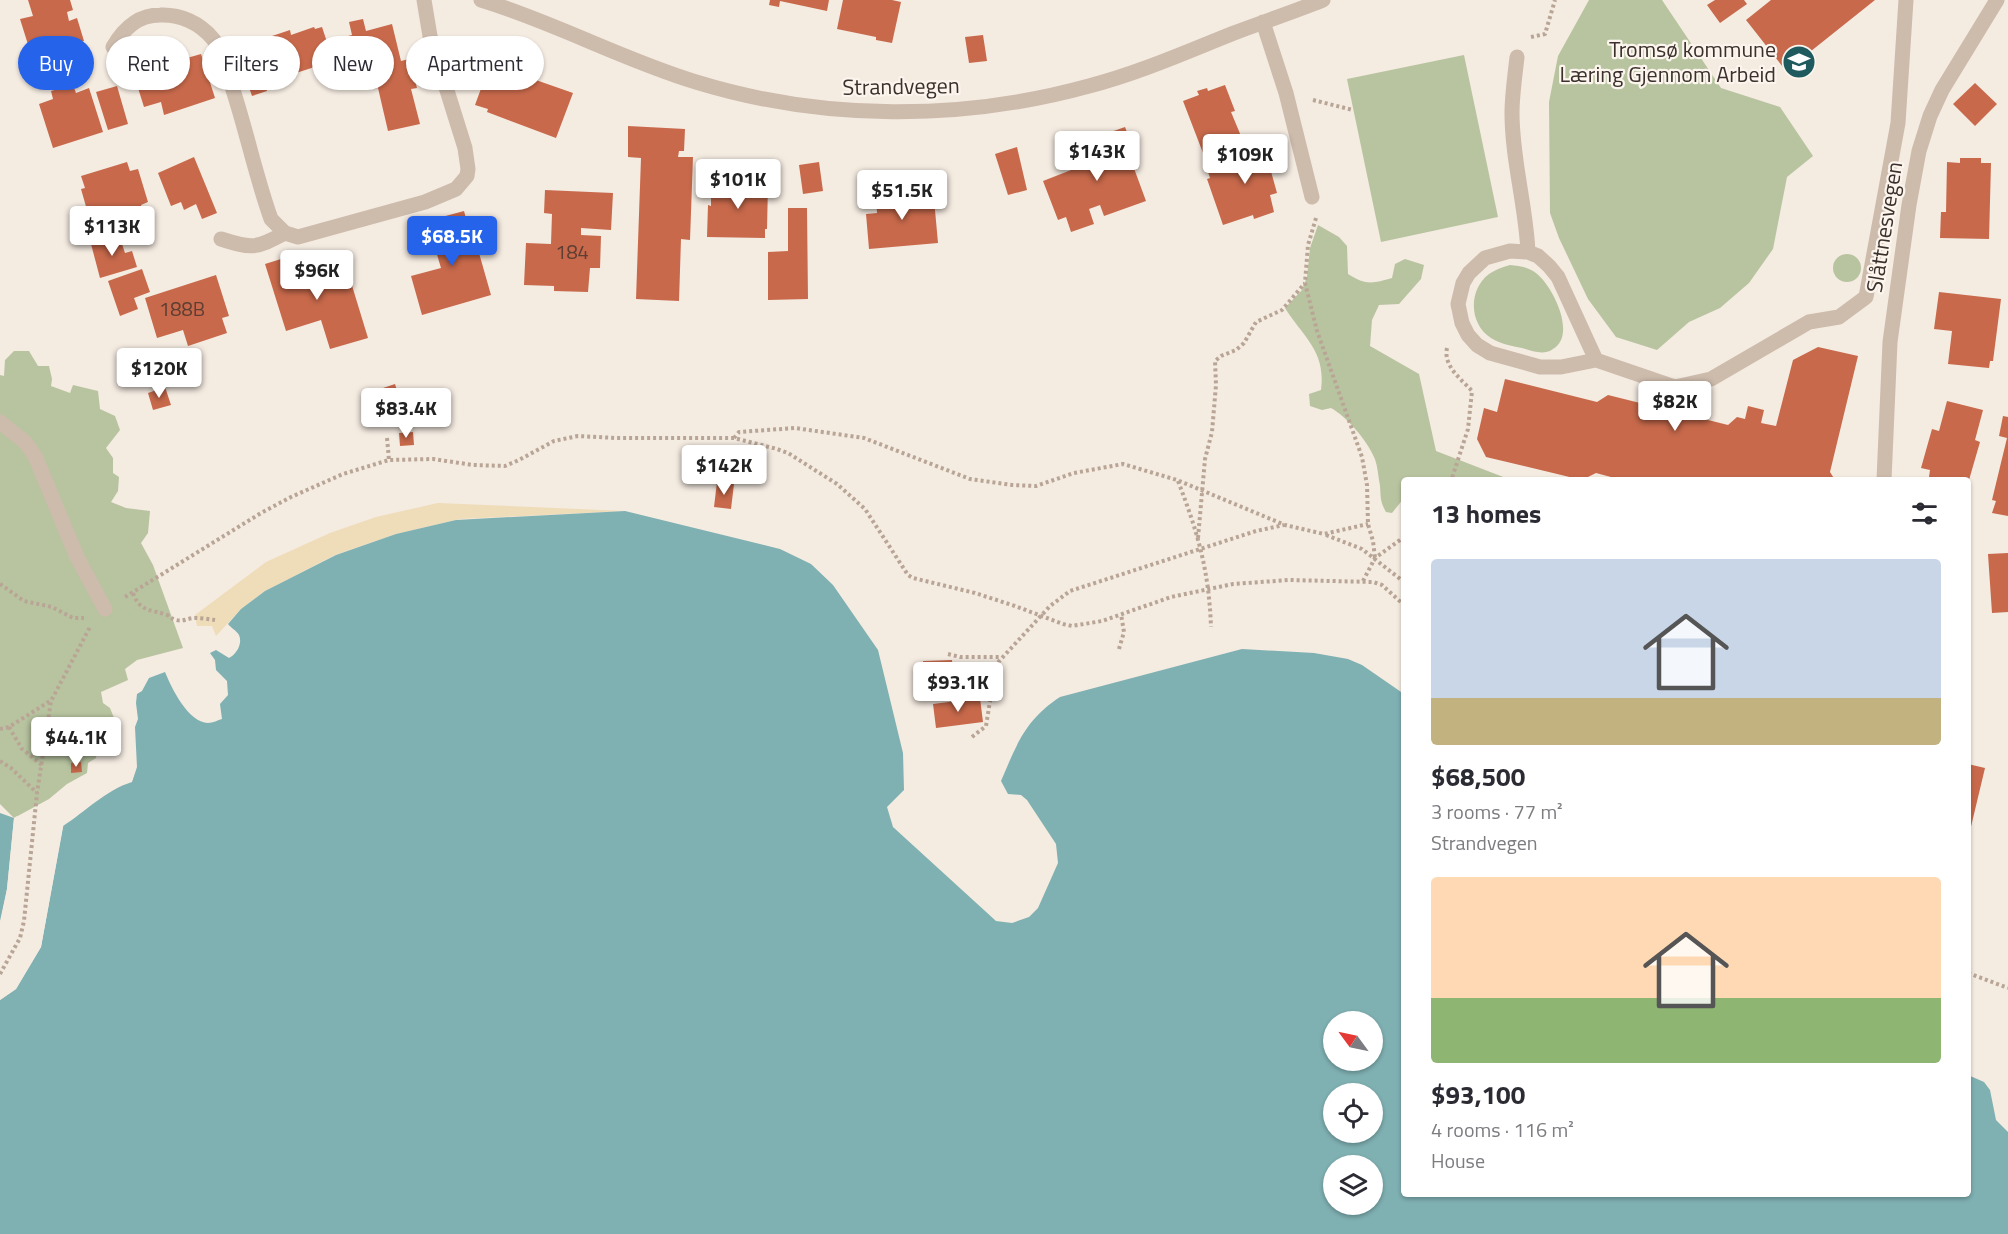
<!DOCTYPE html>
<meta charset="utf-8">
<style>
:root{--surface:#fff;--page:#f2f2f3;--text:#2b2b33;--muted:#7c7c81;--accent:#2563eb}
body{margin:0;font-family:"Titillium Web",sans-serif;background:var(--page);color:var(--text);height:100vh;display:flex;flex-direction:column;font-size:22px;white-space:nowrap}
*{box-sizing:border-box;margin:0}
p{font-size:20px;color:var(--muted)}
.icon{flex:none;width:33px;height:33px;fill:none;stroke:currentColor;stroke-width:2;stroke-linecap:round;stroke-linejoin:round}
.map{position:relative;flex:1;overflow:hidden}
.side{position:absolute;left:1401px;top:477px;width:570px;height:720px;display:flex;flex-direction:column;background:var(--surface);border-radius:6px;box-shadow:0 2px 4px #0004}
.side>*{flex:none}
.top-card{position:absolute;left:18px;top:36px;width:570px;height:54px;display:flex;gap:12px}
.needle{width:39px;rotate:303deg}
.tools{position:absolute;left:1323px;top:1011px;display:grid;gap:12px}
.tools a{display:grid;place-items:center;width:60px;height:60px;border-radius:50%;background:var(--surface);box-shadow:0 2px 4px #0004;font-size:30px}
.price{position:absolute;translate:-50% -51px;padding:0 14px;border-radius:6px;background:#fff;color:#222;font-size:20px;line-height:39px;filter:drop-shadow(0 2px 3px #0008)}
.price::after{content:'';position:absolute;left:50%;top:36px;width:18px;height:14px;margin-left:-9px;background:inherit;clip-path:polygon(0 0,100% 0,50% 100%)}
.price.current{background:var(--accent);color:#fff}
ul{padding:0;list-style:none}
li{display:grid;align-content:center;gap:12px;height:318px;padding:0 30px}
li span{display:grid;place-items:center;height:186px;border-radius:6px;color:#555}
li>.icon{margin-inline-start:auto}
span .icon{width:108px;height:108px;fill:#fffc;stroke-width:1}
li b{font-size:26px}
h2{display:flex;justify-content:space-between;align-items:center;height:72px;padding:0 30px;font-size:26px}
.pill{padding:0 21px;border-radius:27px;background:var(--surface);box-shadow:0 2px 4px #0004;font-size:21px;line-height:54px}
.pill.current{background:var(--accent);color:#fff}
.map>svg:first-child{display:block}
</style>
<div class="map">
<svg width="2008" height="1234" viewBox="0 0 2008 1234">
<rect width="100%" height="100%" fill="#f4ebe1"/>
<!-- green -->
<path fill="#b8c4a0" d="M1589,0H1662L1721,88L1780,107L1813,156L1787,177L1773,249L1749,283L1720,308L1689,322L1657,350L1616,337L1588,299L1559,238L1550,213L1549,102L1558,56Z
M1464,55L1498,217L1381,242L1347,79Z
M1318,225L1339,237L1347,246L1348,274C1365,285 1372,284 1392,278L1395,264L1405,259L1424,265L1421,279L1399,304L1379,305L1372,320L1370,346L1419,374L1436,451L1511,480H1404V498L1392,513L1386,512C1378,498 1382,494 1379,480C1378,473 1377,463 1374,457C1366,439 1347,417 1331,408L1322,410L1310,406L1309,394L1321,390C1326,351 1304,338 1285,308L1302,290L1307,277L1310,248Z
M1833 268a14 14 0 1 1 28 0a14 14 0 1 1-28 0Z
M1510,265C1520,266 1528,267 1536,273C1553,286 1577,335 1553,349C1543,356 1533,351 1522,348C1512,346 1500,344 1491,338C1469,324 1468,290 1489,274C1495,270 1502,267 1510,265Z
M14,351H29L38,366H49L52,379L51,386L70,393L73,385L98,391L100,409L115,416L120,430L106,448L113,458V473L119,477L118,491L111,502L126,508L150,511L148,533L141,543L153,565L183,648L137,660L125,669L128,680L101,692L103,703L110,708L116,723L99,737L96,758L88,763L87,773L67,784L49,799L14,818L0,804V375L4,376L5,360Z"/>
<!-- sand -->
<path fill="#efdcb8" d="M438,503L625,511L460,519L396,534L335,555L265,591L241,609L216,636L212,626H197L195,615L266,562L330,533L376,517Z"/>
<!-- water -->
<path fill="#7fb0b2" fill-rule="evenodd" d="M625,511L780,549L811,564L833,585L878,650L903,753L904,790L887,807L893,827L996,921L1012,923L1029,917L1038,908L1058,863L1056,844L1027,800L1021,795L1008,794L1001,781C1017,744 1025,720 1060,697L1242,649L1314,653L1348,659L1362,665L1404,694V1194H1968V1075L1984,1082L1990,1090L1996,1120L2008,1132V1234H0V1000L16,989L41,947L63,826C85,812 106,790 132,782L137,767L135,727L138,719L136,703L137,694L142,691L149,678L165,672C172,689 188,722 208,723C213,723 218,720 222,719L220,704L228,695L227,681L216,670L215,660L210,653L216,650L229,658C236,655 243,644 239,635C237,631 231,628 228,624L241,609L265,591L336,555L396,534L456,520ZM1334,1022H1372V1060H1334ZM1334,1094H1372V1132H1334ZM1334,1166H1372V1204H1334Z
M0,813L14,818L7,889L0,921Z"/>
<!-- pier -->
<path fill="#f4ebe1" d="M17,816L10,889L3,922L0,924L7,889L14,818Z
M64,822L41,947L16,989L0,1000V997L14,987L38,946L57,843L60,825Z"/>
<!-- building -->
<path fill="#c8694b" d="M28,0H70L73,10L67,12L69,21L77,18L84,41L76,43L80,56L36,70L20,19L33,16Z
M770,0H829L827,11L780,1L779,7L769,5Z
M843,0H892L901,2L892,43L876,40V37L837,29Z
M1715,0H1744L1747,4L1720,23L1707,5Z
M1771,0H1875L1786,71L1746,20Z
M363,19L366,31L392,24L401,61L409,59L413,73L407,75L413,74L417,88L411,89L420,124L388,131L378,88L373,89L372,83L368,84L364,70L367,69L366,65L358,66L357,62L346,65L340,38L352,35L349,22Z
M314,27L315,29L322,27L328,45L321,48L327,63L265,83L267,91L252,96L242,67L258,61L251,43L290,30L291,35Z
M983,35L987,61L969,63L965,37Z
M184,50L187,58L201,54L215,98L164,115L161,102L144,107L132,69L154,62L156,68L165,65L162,58Z
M490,64L573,93L556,138L487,112L488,109L475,105Z
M1975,83L1997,104L1975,126L1953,104Z
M73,85L76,93L89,88L103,132L53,148L39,104L53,99L51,91Z
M1225,85L1235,111L1231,112L1241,136L1235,138L1236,141L1203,153L1183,101L1199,95L1197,91L1207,88L1208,91Z
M117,86L128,124L108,130L96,92Z
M628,126L685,129L684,151H679L678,157H693L690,240L681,239L679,301L636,299L641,158L628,157Z
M1125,127L1134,150L1128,152L1146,201L1104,216L1100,205L1089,209L1094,224L1071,232L1066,217L1058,220L1043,181L1084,165L1082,159L1093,155L1088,140Z
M1267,139L1275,158L1256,166L1269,164L1277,193L1270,195L1274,212L1254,219L1253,215L1223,225L1207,179L1210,178L1208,172L1234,163L1232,156L1247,150L1246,147Z
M1017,147L1027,190L1008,195L995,154Z
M194,157L217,213L202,219L196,204L184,210L181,202L171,206L158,173Z
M1960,158H1981V163H1991L1989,239L1940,238L1941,212H1946L1947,162L1960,163Z
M127,162L130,171L138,169L148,202L141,205L146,223L100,238L93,215L89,217L81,189L85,188L81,176Z
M819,162L823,191L803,194L799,165Z
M732,178H752V185H768L767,229H765V238L707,237L708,205L711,206V184H732Z
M545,190L613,193L611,230L581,228V235L601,236L600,268H590L588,292L554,291V286L524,285L526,243L551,244L552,214L544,213Z
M925,190L926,200L934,199L938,243L869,249L866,214L877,213L876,194Z
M788,208H807L808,299L768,300V252L788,251Z
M464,211L470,233L473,232L491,295L422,315L411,276L441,268L427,221Z
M119,235L125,253L132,251L137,267L100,278L91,244Z
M297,254L305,279L346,266L368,338L330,349L321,320L286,331L265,264Z
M142,269L150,292L134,298L138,309L120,316L108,281Z
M216,275L229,316L222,318L227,333L188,346L183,330L157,338L145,298Z
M1939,292L2001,299L1993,361H1990L1989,368L1948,364L1952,331L1934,329Z
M1818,347L1858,356L1830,472L1835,480H1622L1596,473L1582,480L1486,457L1477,439L1484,408L1497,412L1505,379L1597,402L1608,395L1728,425L1737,417L1745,419L1748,406L1764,410L1761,423L1776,426L1793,360Z
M395,384L399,397L387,400L383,388Z
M165,387L171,405L153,410L148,393Z
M1947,401L1983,410L1975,440L1980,442L1969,480H1940L1929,477L1930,470L1921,468L1932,429L1939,431Z
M2003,416L2008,417V516L1992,513L1996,501L1992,500L2007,438L1999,436Z
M413,432L414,445L400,446L399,433Z
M717,482L734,484L731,509L714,507Z
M2008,553V612L1992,613L1988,554Z
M952,660L954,687L924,688L923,661Z
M980,698L983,722L936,728L933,704Z
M81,762L82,772L71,773V763Z
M1968,764L1985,768L1969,835H1968Z"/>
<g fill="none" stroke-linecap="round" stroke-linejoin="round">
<!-- path -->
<path stroke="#b9a596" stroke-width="4" stroke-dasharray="3 3" stroke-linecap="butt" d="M1531,37L1545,34L1555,0
M1313,100L1353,110
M1316,218L1308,245L1305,283L1317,331L1362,457L1367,485L1368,524L1373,541L1375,558
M1447,348C1443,366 1461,379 1472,391L1468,429L1452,478L1449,480
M387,438L389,460
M734,438L739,432L795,428L864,438L970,479L1012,485L1036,486L1074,473L1123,464L1177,480L1285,525L1324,534L1368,524
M1178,481C1198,533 1209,571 1211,627
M1326,535L1362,549L1404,582
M1198,538L1205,459L1212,432L1216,385L1215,361L1221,356L1236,350L1244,343L1256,322L1282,310L1305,283
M1363,581L1375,558L1404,537
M0,584L24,601L52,607L73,618H84
M133,593C140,613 152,609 167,615C173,618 170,618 176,620C183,622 188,618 195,618C201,618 208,619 215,620
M125,597L261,513L291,497L343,474L389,460L433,459L473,465L505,466L519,460L554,441L578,436L616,438H734L777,449L788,453L837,484L865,509L908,575L913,578L975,593L1015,606L1063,624L1072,626L1102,621L1171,597L1233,584L1289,580L1373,582L1382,585L1404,605
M1119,649L1124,632L1121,614
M948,654L960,657H1001
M932,698L954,696L966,690L990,671L1050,606L1070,591L1256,531L1284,525
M9,727L22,749L43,766
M0,729L9,727L50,701
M972,737L986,726L991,695L990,671
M0,761L11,768L37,793
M1968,973L2008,988
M0,974L20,938L24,921L37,793L51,701L90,627"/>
<!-- minor -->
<path stroke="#cdbbac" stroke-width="15" d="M481,0C554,22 623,60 696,82C823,121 962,121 1089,86C1139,73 1186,52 1234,33C1263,22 1293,12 1323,0
M1263,22L1286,93L1312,197
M113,47C124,28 138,15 160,15C180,14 200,23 213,39C224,52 228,74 233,90C247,133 256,177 271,219L285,233
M1517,57C1515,76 1512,95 1512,113C1512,160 1526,206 1528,252
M221,239C252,249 255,249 285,233L298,237L425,202L456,189L467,176L468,169L465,148L430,36L424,0
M1596,360L1558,277L1549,266L1538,256L1528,252L1510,251L1485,258L1469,273L1463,283L1458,304L1462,323L1468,335L1477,345L1490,353L1540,367H1561L1596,360L1675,387L1711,379L1809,322L1839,317L1866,297L1898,123L1906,0
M0,422L25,442L35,456L77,557L105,609
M1884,480L1890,342L1909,205L1919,151L1930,116L1942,90L1997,0"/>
</g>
<!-- icons -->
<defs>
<symbol id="school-disc" viewBox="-11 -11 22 22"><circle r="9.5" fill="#1f5a5e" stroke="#fbf5ee"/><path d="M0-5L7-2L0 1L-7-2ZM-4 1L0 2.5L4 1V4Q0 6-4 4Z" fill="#fff"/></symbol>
</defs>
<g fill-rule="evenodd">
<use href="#school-disc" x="1780" y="43" width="38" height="38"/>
</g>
<g text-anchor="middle" stroke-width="4.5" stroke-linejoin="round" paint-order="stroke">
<!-- number labels -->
<g font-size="20" fill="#5e3e33">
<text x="572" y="259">184</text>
<text x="182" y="316">188B</text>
</g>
<!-- poi labels -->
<g font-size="22" fill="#3b302b" stroke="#fbf5ee" text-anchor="end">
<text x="1776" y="57">Tromsø kommune<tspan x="1776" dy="25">Læring Gjennom Arbeid</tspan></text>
</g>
<!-- street labels -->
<g font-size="22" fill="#3b302b" stroke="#fbf5ee">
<text transform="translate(901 86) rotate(-1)" y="8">Strandvegen</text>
<text transform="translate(1884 227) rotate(-81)" y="8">Slåttnesvegen</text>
</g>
</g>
</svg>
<div class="tools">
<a><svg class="needle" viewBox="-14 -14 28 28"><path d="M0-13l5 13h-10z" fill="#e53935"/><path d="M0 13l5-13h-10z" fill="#7c7c81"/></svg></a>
<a><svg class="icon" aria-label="locate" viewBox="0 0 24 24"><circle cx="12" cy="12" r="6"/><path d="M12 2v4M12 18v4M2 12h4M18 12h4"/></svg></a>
<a><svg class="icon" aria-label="layers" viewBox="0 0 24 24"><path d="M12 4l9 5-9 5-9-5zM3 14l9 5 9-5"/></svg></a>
</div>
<b class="price" style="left:1097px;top:182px">$143K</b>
<b class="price" style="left:1245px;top:185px">$109K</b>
<b class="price" style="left:738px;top:210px">$101K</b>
<b class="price" style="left:902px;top:221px">$51.5K</b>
<b class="price" style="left:112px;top:257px">$113K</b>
<b class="price current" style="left:452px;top:267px">$68.5K</b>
<b class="price" style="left:317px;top:301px">$96K</b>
<b class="price" style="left:159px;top:399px">$120K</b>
<b class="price" style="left:1675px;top:432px">$82K</b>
<b class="price" style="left:406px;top:439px">$83.4K</b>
<b class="price" style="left:724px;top:496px">$142K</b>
<b class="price" style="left:958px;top:713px">$93.1K</b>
<b class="price" style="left:76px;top:768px">$44.1K</b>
<div class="top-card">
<a class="pill current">Buy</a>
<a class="pill">Rent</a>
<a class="pill">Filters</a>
<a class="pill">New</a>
<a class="pill">Apartment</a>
</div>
<section class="side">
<h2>13 homes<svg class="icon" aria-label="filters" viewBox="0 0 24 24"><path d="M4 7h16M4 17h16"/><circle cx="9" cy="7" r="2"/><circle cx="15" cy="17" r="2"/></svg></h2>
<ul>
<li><span style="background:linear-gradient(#c9d6e8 75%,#c2b280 0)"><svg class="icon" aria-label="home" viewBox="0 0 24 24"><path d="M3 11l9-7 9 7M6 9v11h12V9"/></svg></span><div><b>$68,500</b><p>3 rooms · 77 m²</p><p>Strandvegen</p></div></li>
<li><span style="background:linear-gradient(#ffd9b3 65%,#8fb573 0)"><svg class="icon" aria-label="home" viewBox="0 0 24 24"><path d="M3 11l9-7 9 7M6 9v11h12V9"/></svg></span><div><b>$93,100</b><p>4 rooms · 116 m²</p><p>House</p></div></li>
</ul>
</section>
</div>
